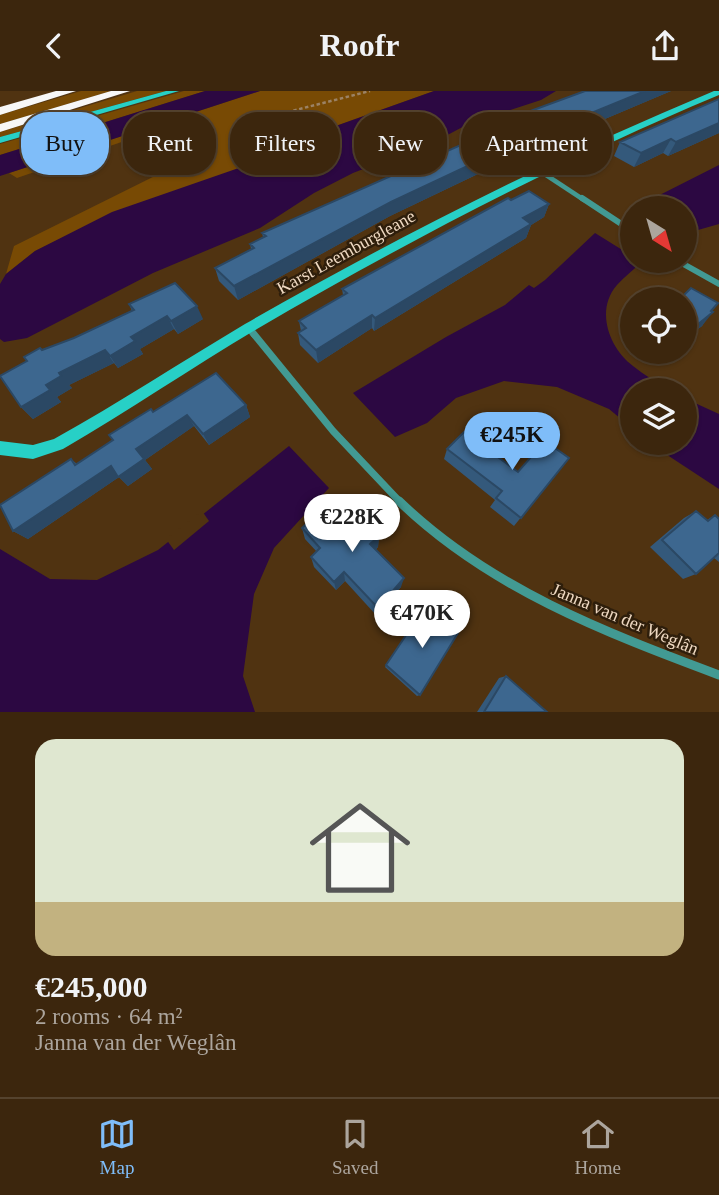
<!DOCTYPE html>
<meta charset="utf-8">
<style>
:root{--surface:#3c260d;--page:#432e16;--text:#f1f3f6;--muted:#aca59d;--line:#55432e;--accent:#7fbdf9}
body{margin:0;font-family:"Times New Roman",serif;background:var(--page);color:var(--text);height:100vh;display:flex;flex-direction:column;font-size:26px;white-space:nowrap}
*{box-sizing:border-box;margin:0}
p{font-size:23px;color:var(--muted)}
.icon{flex:none;width:38px;height:38px;fill:none;stroke:currentColor;stroke-width:2;stroke-linecap:round;stroke-linejoin:round}
.map{position:relative;height:621px;overflow:hidden}
.side{display:flex;flex-direction:column;background:var(--surface);flex:1}
.side>*{flex:none}
.banner{position:absolute;left:21px;top:21px;width:677px;height:63px;display:flex;gap:14px}
.needle{width:46px;rotate:143deg}
.tools{position:absolute;left:620px;top:105px;display:grid;gap:14px}
.tools a{display:grid;place-items:center;width:77px;height:77px;border-radius:50%;background:var(--surface);box-shadow:0 2px 5px #0004,0 0 0 2px var(--line);font-size:35px}
.price{position:absolute;translate:-50% -60px;padding:0 16px;border-radius:24px;background:#fff;color:#222;font-size:23px;line-height:46px;filter:drop-shadow(0 2px 4px #0008)}
.price::after{content:'';position:absolute;left:50%;top:42px;width:21px;height:16px;margin-left:-10px;background:inherit;clip-path:polygon(0 0,100% 0,50% 100%)}
.price.active{background:var(--accent);color:#111}
ul{padding:0;list-style:none}
li{display:grid;align-content:center;gap:14px;height:371px;padding:0 35px}
li span{display:grid;place-items:center;height:217px;border-radius:21px;color:#555}
li>.icon{margin-inline-start:auto}
span .icon{width:126px;height:126px;fill:#fffc;stroke-width:1}
li b{font-size:30px}
.pill{padding:0 24px;border-radius:28px;background:var(--surface);box-shadow:0 2px 5px #0004,0 0 0 2px var(--line);font-size:24px;line-height:63px}
.pill.active{background:var(--accent);color:#111}
header{display:flex;justify-content:space-between;align-items:center;height:91px;padding:0 35px;background:var(--surface);font-size:32px;font-weight:600}
.tabs{display:flex;justify-content:space-around;align-items:center;height:98px;border-top:2px solid var(--line);background:var(--surface);font-size:19px;color:var(--muted)}
.tabs a{display:grid;justify-items:center;gap:4px}
.tabs .active{color:var(--accent)}
.map>svg:first-child{display:block}
</style>
<header><svg class="icon" aria-label="back" viewBox="0 0 24 24"><path d="M15 5l-7 7 7 7"/></svg>Roofr<svg class="icon" aria-label="share" viewBox="0 0 24 24"><path d="M12 15V3M7 8l5-5 5 5M5 13v7h14v-7"/></svg></header>
<div class="map">
<svg width="719" height="621" viewBox="0 0 719 621">
<rect width="100%" height="100%" fill="#503311"/>
<!-- green -->
<path fill="#784a04" d="M81,0H111L0,33V24Z
M137,0H166L0,46V41Z
M184,0H205L0,64V53Z
M260,0H434L333,36L259,70L62,147L35,160L6,183L14,155L179,73L171,34L17,87L9,82Z"/>
<!-- water -->
<path fill="#2c0842" d="M205,0H260L0,85V64Z
M434,0H556L541,9L470,32L440,48L353,82L314,102L260,137L153,182L27,247L4,251L0,248V193L6,183L35,160L112,121L259,70L333,36Z
M719,74V133L684,143V117H634Z
M595,142L632,165V170L641,172C633,179 624,186 617,194C595,219 609,257 633,275C644,284 657,291 669,299H632V337L609,318L557,296L504,290L456,307L427,332L395,346L353,302L446,246L505,214L529,194L534,197L545,189Z
M684,307L719,323V398L649,352H684Z
M289,355L329,397L274,457L254,503L243,585L255,621H0V458L50,488L97,489L158,459Z"/>
<!-- pier -->
<path fill="#503311" d="M202,420L209,430L174,459L166,448Z"/>
<g fill="none" stroke-linecap="round" stroke-linejoin="round">
<!-- path -->
<path stroke="#9b8265" stroke-width="2.5" stroke-dasharray="3.5 2.5" stroke-linecap="butt" d="M241,33L370,0"/>
<!-- street-far3 -->
<path stroke="#429a93" stroke-width="4.5" d="M540,80L584,109"/>
<!-- street-far2 -->
<path stroke="#429a93" stroke-width="6" d="M582,107L632,140
M678,170L719,193
M249,237L254,244"/>
<!-- street-far1 -->
<path stroke="#429a93" stroke-width="7" d="M253,242L333,340L401,412"/>
<!-- street -->
<path stroke="#429a93" stroke-width="9" d="M399,410C489,497 604,541 719,584"/>
<!-- secondary -->
<path fill="#27d0c6" fill-rule="evenodd" d="M166,0H179L0,52V46Z
M714,0H719V4C559,71 406,151 257,238C191,277 129,320 63,358L33,368L0,364V350L33,354L54,348C119,312 181,271 245,233C397,146 553,67 714,0Z"/>
<!-- highway -->
<path fill="#f7f7f7" fill-rule="evenodd" d="M56,0H76L0,24V16Z
M111,0H130L0,41V33Z"/>
</g>
<!-- wall -->
<path fill="#34597b" d="M585,0H671L503,71L390,125L238,209L219,190L215,177L251,158L250,153L263,146L262,142L483,45V42L516,28L517,25Z
M719,8V42L668,65L663,62L634,76L614,65L620,51Z
M511,109L549,113L544,126L531,134L526,147L374,240L372,237L318,272L300,254L298,242L301,240L299,230L343,204L342,198Z
M684,208L711,220L702,235L686,247L684,246Z
M129,213L203,228L178,243L174,238L140,258L143,263L118,277L114,272L69,294L72,297L57,306L61,311L33,328L21,316L27,270L42,259L74,247L132,220Z
M246,314L250,326L209,354L194,335L145,369L152,378L128,395L119,386L28,448L13,440L71,368L77,373L153,321Z
M447,358L518,381L569,367L514,435L490,416L495,409L444,368Z
M696,420L707,429L715,424L719,428V471L714,467L696,483L683,488L650,456L684,427Z
M347,431L379,445L378,456L375,459L401,496L376,524L345,490L336,499L314,476L311,466L317,461L305,448L302,437Z
M425,516L420,604L417,605L385,576Z
M506,585L547,621H477L499,587Z"/>
<!-- shaded-wall -->
<path fill="#2b4864" d="M645,0H671L503,71L390,125L238,209L234,195L391,111L506,57Z
M719,32V42L668,65L676,51Z
M671,48L663,62L634,76L641,62Z
M549,113L544,126L531,134L526,147L374,240L375,227L523,127Z
M197,215L203,228L178,243L171,230Z
M713,221L702,235L686,247L697,234Z
M372,224V237L318,272L316,259Z
M167,225L174,238L140,258L143,263L118,277L110,265L131,246Z
M105,259L114,272L69,294L72,297L57,306L61,311L33,328L21,316L59,282Z
M246,314L250,326L209,354L203,343Z
M187,324L194,335L145,369L152,378L128,395L119,386L28,448L13,440Z
M379,445L378,456L370,464V453Z
M344,481L345,490L336,499L334,491Z
M404,487L401,496L376,524L378,517Z"/>
<!-- building -->
<path fill="#3d678f" stroke="#2b4864" stroke-width="2" d="M585,0H645L506,57L391,111L234,195L215,177L254,157L250,153L266,145L262,142L486,43L483,42L519,26L517,25Z
M719,8V32L676,51L671,48L641,62L620,51Z
M529,100L549,113L523,127L531,133L375,227L372,224L316,259L298,242L306,237L299,230L347,202L342,198L508,107L511,109Z
M175,192L197,215L171,230L167,225L131,246L135,250L110,265L105,259L59,282L61,285L46,294L50,299L21,316L0,285L27,270L24,266L40,257L42,259L74,247L134,219L129,213Z
M691,197L718,212L711,220L713,221L697,234L684,226V208H680Z
M216,282L246,314L203,343L187,324L136,358L144,368L118,386L111,375L13,440L0,414L71,368L75,374L113,349L109,344L151,318L153,321Z
M464,341L518,381L545,350L569,367L521,427L496,407L502,400L447,358Z
M328,412L347,431L356,423L379,445L370,453L404,487L378,517L344,481L334,491L311,466L320,457L302,437Z
M696,420L708,430L715,424L719,428V462L696,483L662,449Z
M425,516L458,542L420,604L386,574Z
M506,585L547,621H484Z"/>
<g text-anchor="middle" stroke-width="5" stroke-linejoin="round" paint-order="stroke">
<!-- street labels -->
<g font-size="18" fill="#eed8c1" stroke="#2e1e0b">
<text transform="translate(346 161) rotate(-29)" y="6">Karst Leemburgleane</text>
<text transform="translate(625 528) rotate(23)" y="6">Janna van der Weglân</text>
</g>
</g>
</svg>
<div class="tools">
<a><svg class="needle" viewBox="-14 -14 28 28"><path d="M0-13l5 13h-10z" fill="#e53935"/><path d="M0 13l5-13h-10z" fill="#aca59d"/></svg></a>
<a><svg class="icon" aria-label="locate" viewBox="0 0 24 24"><circle cx="12" cy="12" r="6"/><path d="M12 2v4M12 18v4M2 12h4M18 12h4"/></svg></a>
<a><svg class="icon" aria-label="layers" viewBox="0 0 24 24"><path d="M12 4l9 5-9 5-9-5zM3 14l9 5 9-5"/></svg></a>
</div>
<b class="price active" style="left:512px;top:381px">€245K</b>
<b class="price" style="left:352px;top:463px">€228K</b>
<b class="price" style="left:422px;top:559px">€470K</b>
<div class="banner">
<a class="pill active">Buy</a>
<a class="pill">Rent</a>
<a class="pill">Filters</a>
<a class="pill">New</a>
<a class="pill">Apartment</a>
</div>
</div>
<section class="side">
<ul>
<li><span style="background:linear-gradient(#dfe7d0 75%,#c2b280 0)"><svg class="icon" aria-label="home" viewBox="0 0 24 24"><path d="M3 11l9-7 9 7M6 9v11h12V9"/></svg></span><div><b>€245,000</b><p>2 rooms · 64 m²</p><p>Janna van der Weglân</p></div></li>
</ul>
</section>
<nav class="tabs">
<a class="active"><svg class="icon" aria-label="map" viewBox="0 0 24 24"><path d="M3 6l6-2 6 2 6-2v14l-6 2-6-2-6 2zM9 4v14M15 6v14"/></svg>Map</a>
<a><svg class="icon" aria-label="saved" viewBox="0 0 24 24"><path d="M7 4h10v16l-5-4-5 4z"/></svg>Saved</a>
<a><svg class="icon" aria-label="home" viewBox="0 0 24 24"><path d="M3 11l9-7 9 7M6 9v11h12V9"/></svg>Home</a>
</nav>
